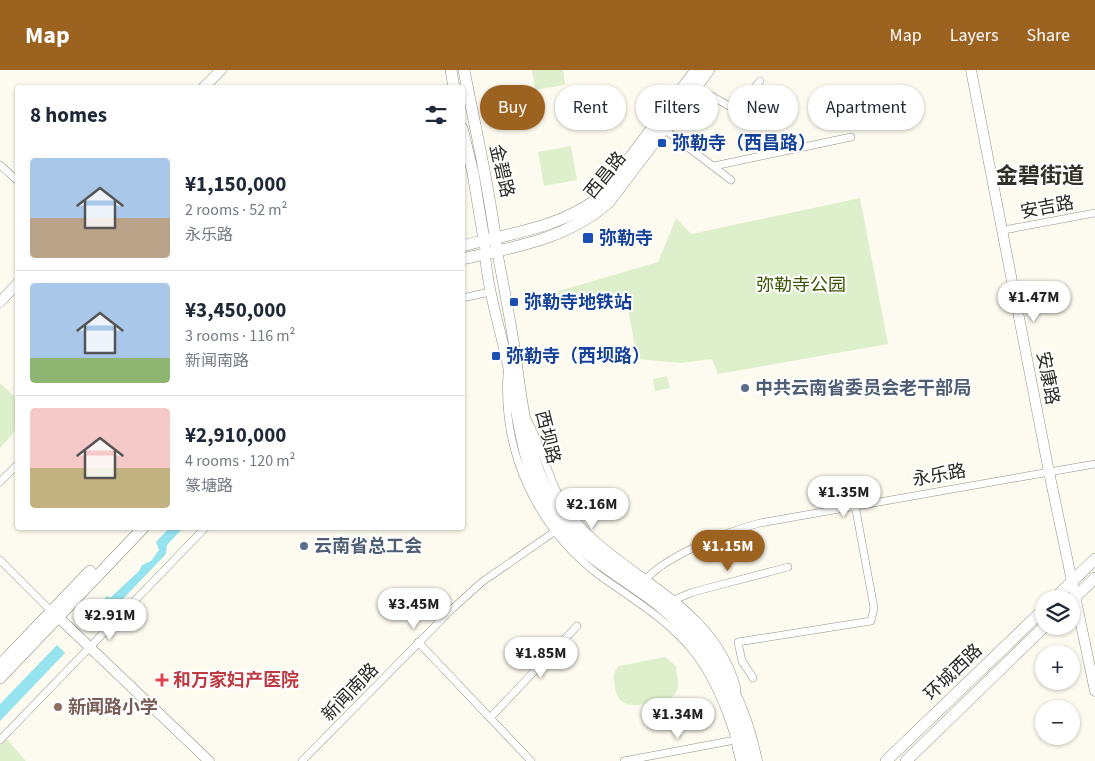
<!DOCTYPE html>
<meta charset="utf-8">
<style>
:root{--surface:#fff;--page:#f2f2f3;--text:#1f2937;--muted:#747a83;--line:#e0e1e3;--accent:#9c6220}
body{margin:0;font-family:"Source Sans 3","Noto Sans SC",sans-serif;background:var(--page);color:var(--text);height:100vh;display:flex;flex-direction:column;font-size:19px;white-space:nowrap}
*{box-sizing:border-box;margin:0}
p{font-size:16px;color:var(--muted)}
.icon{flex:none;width:28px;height:28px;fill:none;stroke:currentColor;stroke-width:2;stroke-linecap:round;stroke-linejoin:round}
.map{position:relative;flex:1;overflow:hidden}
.details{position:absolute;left:15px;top:15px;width:450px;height:445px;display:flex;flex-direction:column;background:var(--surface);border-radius:5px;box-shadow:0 1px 4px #0004}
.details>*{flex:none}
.top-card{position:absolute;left:480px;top:15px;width:475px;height:45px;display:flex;gap:10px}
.tools{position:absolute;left:1035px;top:520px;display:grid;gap:10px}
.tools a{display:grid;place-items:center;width:45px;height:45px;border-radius:50%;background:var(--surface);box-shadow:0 1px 4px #0004;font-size:25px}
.price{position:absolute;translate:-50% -42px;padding:0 11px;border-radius:18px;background:#fff;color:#222;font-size:16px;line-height:32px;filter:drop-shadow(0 1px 2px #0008)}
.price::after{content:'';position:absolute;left:50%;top:30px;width:15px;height:11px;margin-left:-8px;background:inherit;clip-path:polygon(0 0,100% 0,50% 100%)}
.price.on{background:var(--accent);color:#fff}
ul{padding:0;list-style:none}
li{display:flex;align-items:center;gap:15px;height:125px;padding:0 15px}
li+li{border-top:1px solid var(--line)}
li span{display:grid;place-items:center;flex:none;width:140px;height:100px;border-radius:5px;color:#555}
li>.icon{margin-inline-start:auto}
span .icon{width:60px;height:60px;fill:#fffc;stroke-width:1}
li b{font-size:21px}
h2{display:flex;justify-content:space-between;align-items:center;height:60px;padding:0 15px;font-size:21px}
.chip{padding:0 18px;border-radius:22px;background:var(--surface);box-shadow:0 1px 4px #0004;font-size:18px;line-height:45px}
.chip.on{background:var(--accent);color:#fff}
header{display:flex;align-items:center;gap:30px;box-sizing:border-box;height:70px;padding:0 25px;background:var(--accent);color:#fff}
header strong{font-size:24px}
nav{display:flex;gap:28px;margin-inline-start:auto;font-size:18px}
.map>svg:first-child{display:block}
</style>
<header>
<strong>Map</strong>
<nav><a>Map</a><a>Layers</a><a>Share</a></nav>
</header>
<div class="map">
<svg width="1095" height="691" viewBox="0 0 1095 691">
<rect width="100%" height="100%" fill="#fdfbef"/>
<!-- green -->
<path fill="#def0cb" d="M532,0H563L565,15L535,20Z
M571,76L577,110L544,116L538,82Z
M860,128L888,274L718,304L712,289L681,293L637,289L626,227L548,235L559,221L658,192L676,148L691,164Z
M667,306L670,318L655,321L653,309Z
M0,313L18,330L17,359L0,378Z
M665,587L676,596C677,608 682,620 671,628C651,632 619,646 615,618C614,609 612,603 619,596Z
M5,667L26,691H0V672Z"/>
<!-- water -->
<path fill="#96e3f0" d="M169,458H183L167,475L166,484L97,556L88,547L107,526L110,528L139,501L142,495L151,491L159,480L156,472Z
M57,575L65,583L0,651V634Z"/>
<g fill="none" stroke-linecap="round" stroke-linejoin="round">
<defs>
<path id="street" d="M696,17L736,40L760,11
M664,59L731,110
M0,95L18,111
M714,96L851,67
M1004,160L1095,143
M462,228L490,222
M507,304C502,383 537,458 599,505C632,529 666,548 693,581C711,604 724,634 733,662C736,671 736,682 740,691
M528,351C545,382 549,418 573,447C624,508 715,533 737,619
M0,412L18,394
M0,490L53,543
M642,514C661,487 729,461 760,453L1095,394
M676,529L693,522L788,497
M418,572L531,691
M753,608L742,591L738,572L871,551L874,538L855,435
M490,648L577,556
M0,670L205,458
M302,691L451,540L482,512L554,462
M624,691L735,670"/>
<path id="secondary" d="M971,0L1049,402L1095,621
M203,18L221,0
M497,181C503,212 509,243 514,274C522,328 526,390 557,437C582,475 620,497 656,523C710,561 744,627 757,691
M485,184C488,221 499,255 507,291C519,348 521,409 559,456C584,487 618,506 650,529C703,569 736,626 747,691
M0,232L18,213
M57,546L209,691"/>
<path id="primary" d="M451,0L454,18
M464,0C475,58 489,115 496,174
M462,58L473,103L485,176
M462,176C511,163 561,158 601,126L696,0
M462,189C516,177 567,169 609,132L709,0
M1054,529L1095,489
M1071,531L1095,508
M0,595L90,501
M0,608L143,458
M886,691L1044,539
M906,691L1045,556"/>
</defs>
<!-- street casing -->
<use href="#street" stroke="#929085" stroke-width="8"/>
<!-- secondary casing -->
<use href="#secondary" stroke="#929085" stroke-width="11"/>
<!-- primary casing -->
<use href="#primary" stroke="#929085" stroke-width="12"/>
<!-- street -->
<use href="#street" stroke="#fff" stroke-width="7"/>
<!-- secondary -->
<use href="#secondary" stroke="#fff" stroke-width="10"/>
<!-- primary -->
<use href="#primary" stroke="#fff" stroke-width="11"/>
</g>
<!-- markers -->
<g fill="#1a4fb4" stroke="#fff" stroke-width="2">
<rect x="657" y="68" width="10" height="10" rx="2.5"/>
<rect x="582" y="162" width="12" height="12" rx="2.5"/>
<rect x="509" y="227" width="10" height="10" rx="2.5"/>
<rect x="491" y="281" width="10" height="10" rx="2.5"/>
</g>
<g fill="#5c6f8a" stroke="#fff" stroke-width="2">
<circle cx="745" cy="318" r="5"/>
<circle cx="304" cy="476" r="5"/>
</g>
<path fill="#e0444e" stroke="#fff" stroke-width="2" d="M159.5 602.5h5v5h5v5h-5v5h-5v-5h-5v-5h5z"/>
<circle fill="#8d6e63" stroke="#fff" stroke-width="2" cx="58" cy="637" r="5"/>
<g text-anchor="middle" stroke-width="4" stroke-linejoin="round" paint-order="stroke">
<!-- transit labels -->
<g font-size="18" font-weight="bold" fill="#164399" stroke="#fff" text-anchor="start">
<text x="672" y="79">弥勒寺（西昌路）</text>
<text x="599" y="174">弥勒寺</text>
<text x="524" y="238">弥勒寺地铁站</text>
<text x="506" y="292">弥勒寺（西坝路）</text>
</g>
<!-- street labels -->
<g font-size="18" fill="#292823" stroke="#fff">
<text transform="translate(502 101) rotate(77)" y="6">金碧路</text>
<text transform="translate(605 105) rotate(-51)" y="6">西昌路</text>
<text transform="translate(1047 137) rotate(-11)" y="6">安吉路</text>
<text transform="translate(1048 308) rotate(79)" y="6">安康路</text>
<text transform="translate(548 367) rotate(76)" y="6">西坝路</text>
<text transform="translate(939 405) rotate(-10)" y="6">永乐路</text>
<text transform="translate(953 602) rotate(-44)" y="6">环城西路</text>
<text transform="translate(350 622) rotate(-46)" y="6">新闻南路</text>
</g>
<!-- park labels -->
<g font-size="18" fill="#3a5501" stroke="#fff">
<text x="801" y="221">弥勒寺公园</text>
</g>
<!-- service labels -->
<g font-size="18" font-weight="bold" fill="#4e5e75" stroke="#fff" text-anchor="start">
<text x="755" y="324">中共云南省委员会老干部局</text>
<text x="314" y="482">云南省总工会</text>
</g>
<!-- health labels -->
<g font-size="18" font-weight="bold" fill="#be3a42" stroke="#fff" text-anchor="start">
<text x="173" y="616">和万家妇产医院</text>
</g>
<!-- education labels -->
<g font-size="18" font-weight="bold" fill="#785e54" stroke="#fff" text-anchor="start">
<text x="68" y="643">新闻路小学</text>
</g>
<!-- district labels -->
<g font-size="22" font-weight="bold" fill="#333228" stroke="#fff">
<text x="1040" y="113">金碧街道</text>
</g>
</g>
</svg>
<div class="tools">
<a><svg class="icon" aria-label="layers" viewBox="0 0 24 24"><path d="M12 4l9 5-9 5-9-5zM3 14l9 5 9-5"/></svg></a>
<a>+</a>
<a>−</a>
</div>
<b class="price" style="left:1034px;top:253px">¥1.47M</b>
<b class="price" style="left:844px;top:448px">¥1.35M</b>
<b class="price" style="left:592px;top:460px">¥2.16M</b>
<b class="price on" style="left:728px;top:502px">¥1.15M</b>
<b class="price" style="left:414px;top:560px">¥3.45M</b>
<b class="price" style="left:110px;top:571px">¥2.91M</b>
<b class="price" style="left:541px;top:609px">¥1.85M</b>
<b class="price" style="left:678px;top:670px">¥1.34M</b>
<div class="top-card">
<a class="chip on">Buy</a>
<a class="chip">Rent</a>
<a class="chip">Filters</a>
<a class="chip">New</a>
<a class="chip">Apartment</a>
</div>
<section class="details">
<h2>8 homes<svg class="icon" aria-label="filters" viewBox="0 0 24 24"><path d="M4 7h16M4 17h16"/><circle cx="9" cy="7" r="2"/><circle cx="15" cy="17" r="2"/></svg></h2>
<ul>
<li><span style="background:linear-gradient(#a9c7e8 60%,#b9a48a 0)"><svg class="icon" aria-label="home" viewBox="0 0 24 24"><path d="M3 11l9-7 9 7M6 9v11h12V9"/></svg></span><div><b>¥1,150,000</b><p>2 rooms · 52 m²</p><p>永乐路</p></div></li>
<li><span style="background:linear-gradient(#a9c7e8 75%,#8fb573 0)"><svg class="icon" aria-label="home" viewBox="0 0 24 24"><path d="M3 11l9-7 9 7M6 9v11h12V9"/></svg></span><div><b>¥3,450,000</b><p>3 rooms · 116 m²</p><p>新闻南路</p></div></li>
<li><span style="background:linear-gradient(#f6c9c9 60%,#c2b280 0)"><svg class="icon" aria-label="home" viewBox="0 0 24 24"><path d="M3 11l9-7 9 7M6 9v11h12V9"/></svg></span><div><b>¥2,910,000</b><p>4 rooms · 120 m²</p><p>篆塘路</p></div></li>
</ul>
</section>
</div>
